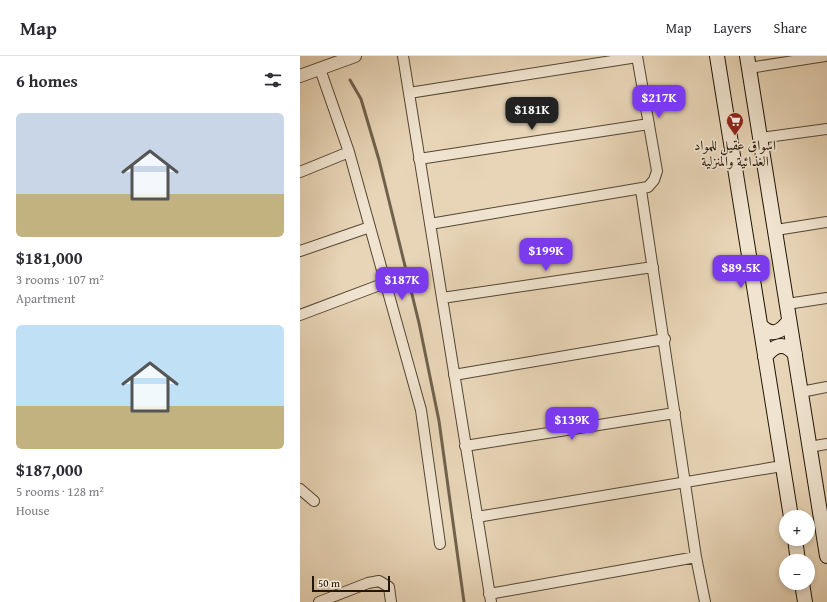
<!DOCTYPE html>
<meta charset="utf-8">
<style>
:root{--surface:#fff;--page:#f2f2f3;--text:#2b2b33;--muted:#7c7c81;--line:#e1e1e2;--accent:#7c3aed}
body{margin:0;font-family:"Gentium Book Plus",Amiri,serif;background:var(--page);color:var(--text);height:100vh;display:flex;flex-direction:column;font-size:15px;white-space:nowrap}
*{box-sizing:border-box;margin:0}
p{font-size:13px;color:var(--muted)}
.icon{flex:none;width:22px;height:22px;fill:none;stroke:currentColor;stroke-width:2;stroke-linecap:round;stroke-linejoin:round}
.map{position:relative;flex:1;overflow:hidden}
.details{display:flex;flex-direction:column;background:var(--surface);width:300px}
.details>*{flex:none}
.fabs{position:absolute;left:479px;top:454px;display:grid;gap:8px}
.fabs a{display:grid;place-items:center;width:36px;height:36px;border-radius:50%;background:var(--surface);box-shadow:0 2px 6px #0003;font-size:20px}
.scale{position:absolute;left:12px;bottom:10px;width:78px;box-sizing:border-box;padding-left:4px;border:2px solid #211607;border-top:0;font-size:11px;line-height:14px;white-space:nowrap;color:#211607;-webkit-text-stroke:3px #f0e4d0;paint-order:stroke}
.price{position:absolute;translate:-50% -34px;padding:0 9px;border-radius:8px;background:var(--accent);color:#fff;font-size:13px;line-height:26px;filter:drop-shadow(0 1px 2px #0008)}
.price::after{content:'';position:absolute;left:50%;top:24px;width:12px;height:9px;margin-left:-6px;background:inherit;clip-path:polygon(0 0,100% 0,50% 100%)}
.price.selected{background:#222;color:#fff}
ul{padding:0;list-style:none}
li{display:grid;align-content:center;gap:8px;height:212px;padding:0 16px}
li span{display:grid;place-items:center;height:124px;border-radius:6px;color:#555}
li>.icon{margin-inline-start:auto}
span .icon{width:72px;height:72px;fill:#fffc;stroke-width:1}
li b{font-size:17px}
h2{display:flex;justify-content:space-between;align-items:center;height:48px;padding:0 16px;font-size:17px}
header{display:flex;align-items:center;gap:24px;box-sizing:border-box;height:56px;padding:0 20px;background:var(--surface);border-bottom:1px solid var(--line)}
header strong{font-size:19px}
nav{display:flex;gap:22px;margin-inline-start:auto;font-size:14px}
main{display:flex;flex:1;min-height:0}
.map>svg:first-child{display:block}
</style>
<header>
<strong>Map</strong>
<nav><a>Map</a><a>Layers</a><a>Share</a></nav>
</header>
<main>
<section class="details">
<h2>6 homes<svg class="icon" aria-label="filters" viewBox="0 0 24 24"><path d="M4 7h16M4 17h16"/><circle cx="9" cy="7" r="2"/><circle cx="15" cy="17" r="2"/></svg></h2>
<ul>
<li><span style="background:linear-gradient(#c9d6e8 65%,#c2b280 0)"><svg class="icon" aria-label="home" viewBox="0 0 24 24"><path d="M3 11l9-7 9 7M6 9v11h12V9"/></svg></span><div><b>$181,000</b><p>3 rooms · 107 m²</p><p>Apartment</p></div></li>
<li><span style="background:linear-gradient(#bfe0f5 65%,#c2b280 0)"><svg class="icon" aria-label="home" viewBox="0 0 24 24"><path d="M3 11l9-7 9 7M6 9v11h12V9"/></svg></span><div><b>$187,000</b><p>5 rooms · 128 m²</p><p>House</p></div></li>
</ul>
</section>
<div class="map">
<svg width="527" height="546" viewBox="0 0 527 546">
<rect width="100%" height="100%" fill="#e8d5b7"/>
<filter id="stains"><feTurbulence type="fractalNoise" baseFrequency=".005" numOctaves="4"/><feColorMatrix values="0 0 0 0 .2 0 0 0 0 .09 0 0 0 0 .02 0 0 0 .5 -.17"/></filter>
<radialGradient id="worn" r=".72"><stop offset=".6" stop-color="#630" stop-opacity="0"/><stop offset="1" stop-color="#630" stop-opacity=".3"/></radialGradient>
<g fill="none" stroke-linecap="round" stroke-linejoin="round">
<!-- stream -->
<path stroke="#70624d" stroke-width="3" d="M50,24L61,43L79,104L119,267L139,365L164,546"/>
<defs>
<path id="minor" d="M103,0L191,546
M449,12L525,0
M20,13L49,96L121,354L140,488
M109,37L337,1
M460,82L527,73
M119,103L349,68
M0,116L49,96
M341,134L396,501L405,546
M130,168L348,131L354,124L357,115L337,0
M476,174L527,166
M0,195L70,171
M142,242L353,211
M487,248L527,242
M0,259L85,227
M154,319L365,283
M501,336L527,331
M165,390L375,357
M509,391L527,388
M0,433L14,445
M177,461L482,410
M189,538L396,501
M19,546L68,527L79,525L89,531L91,546"/>
<path id="tertiary" d="M0,20L55,0"/>
<path id="secondary" d="M417,0L491,461
M447,0L527,500
M460,269C471,281 480,277 489,265
M465,301C474,289 484,285 495,298
M495,483L498,505
M502,527L505,546"/>
</defs>
<!-- minor casing -->
<use href="#minor" stroke="#534633" stroke-width="12"/>
<!-- tertiary casing -->
<use href="#tertiary" stroke="#534633" stroke-width="14"/>
<!-- secondary casing -->
<use href="#secondary" stroke="#211607" stroke-width="16"/>
<!-- minor -->
<use href="#minor" stroke="#f0e4d0" stroke-width="10"/>
<!-- tertiary -->
<use href="#tertiary" stroke="#f0e4d0" stroke-width="12"/>
<!-- secondary -->
<use href="#secondary" stroke="#f0e4d0" stroke-width="14"/>
</g>
<!-- icons -->
<defs>
<symbol id="supermarket-pin" viewBox="-11 -11 22 30"><path d="M0 17L-7.5 6A9.5 9.5 0 1 1 7.5 6Z" fill="#8f2418" stroke="#f0e4d0"/><path d="M-6-5.5h2.5l.6 2H6L4.5 2H-2.5L-4.4-4H-6ZM-1.5 3.2a1.3 1.3 0 1 0 .1 0ZM3 3.2a1.3 1.3 0 1 0 .1 0Z" fill="#fff"/></symbol>
</defs>
<g fill-rule="evenodd">
<use href="#supermarket-pin" x="425" y="55" width="20" height="27"/>
</g>
<g text-anchor="middle" stroke-width="3.5" stroke-linejoin="round" paint-order="stroke">
<!-- poi labels -->
<g font-size="14" fill="#211607" stroke="#f0e4d0">
<text x="435" y="94">اسواق عقيل للمواد<tspan x="435" dy="16">الغذائية والمنزلية</tspan></text>
</g>
</g>
<rect width="100%" height="100%" filter="url(#stains)"/>
<rect width="100%" height="100%" fill="url(#worn)"/>
</svg>
<div class="fabs">
<a>+</a>
<a>−</a>
</div>
<div class="scale">50 m</div>
<b class="price" style="left:359px;top:63px">$217K</b>
<b class="price selected" style="left:232px;top:75px">$181K</b>
<b class="price" style="left:246px;top:216px">$199K</b>
<b class="price" style="left:441px;top:233px">$89.5K</b>
<b class="price" style="left:102px;top:245px">$187K</b>
<b class="price" style="left:272px;top:385px">$139K</b>
</div>
</main>
